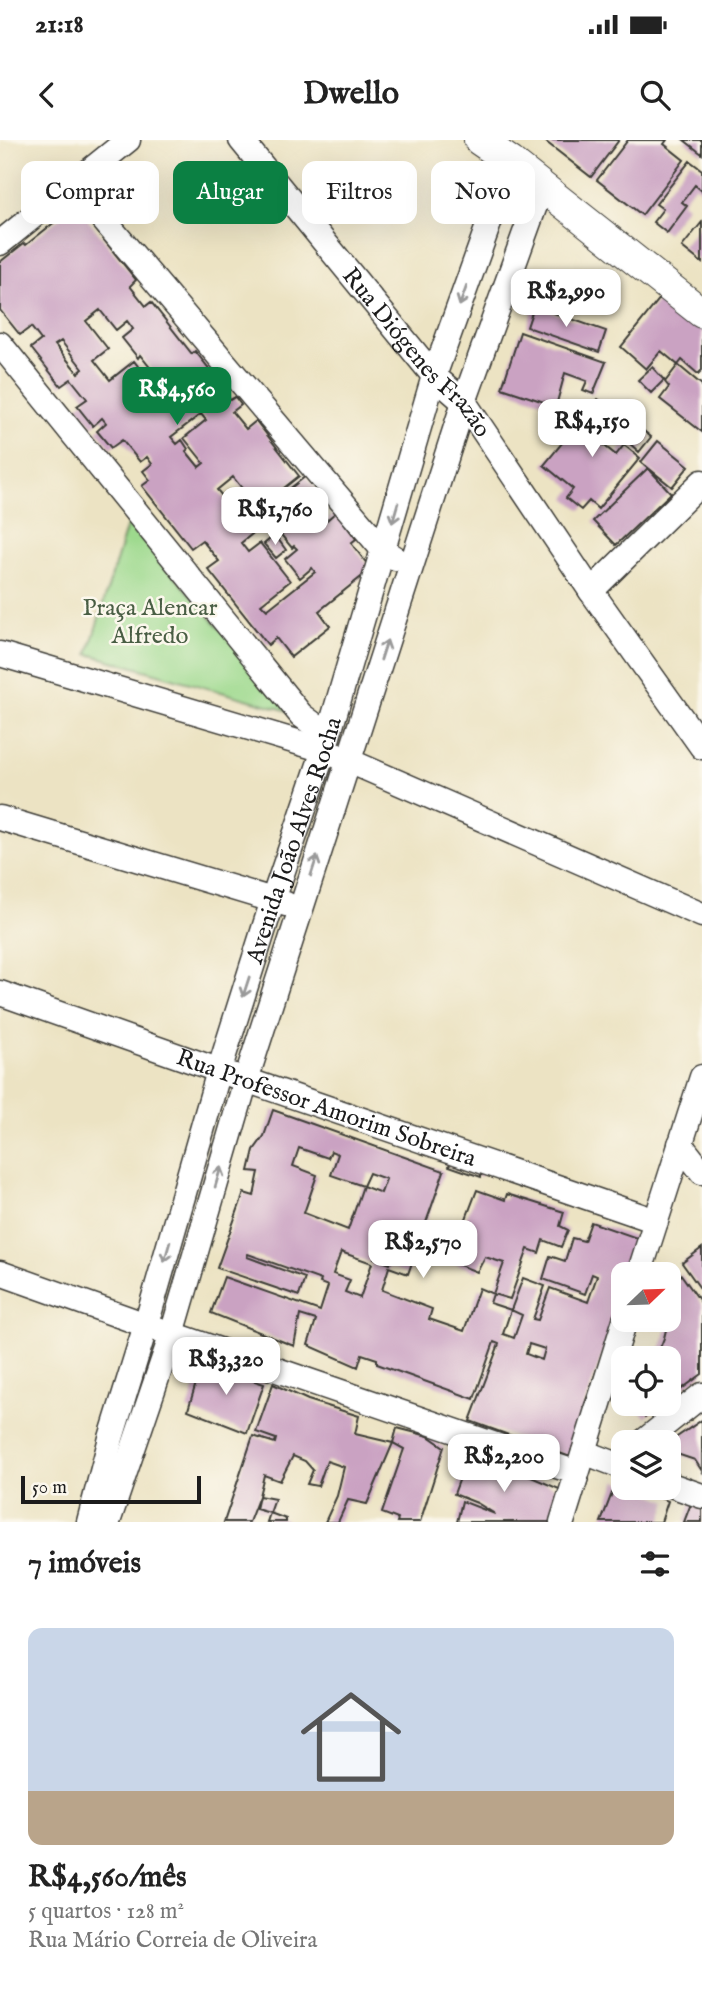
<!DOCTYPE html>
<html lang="pt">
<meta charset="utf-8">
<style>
:root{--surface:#fff;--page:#f6f6f6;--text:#222;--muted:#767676;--accent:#0b8043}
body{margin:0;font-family:"IM FELL English",serif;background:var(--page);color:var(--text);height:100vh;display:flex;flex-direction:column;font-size:26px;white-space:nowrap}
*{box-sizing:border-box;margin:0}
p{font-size:23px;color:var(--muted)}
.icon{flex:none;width:38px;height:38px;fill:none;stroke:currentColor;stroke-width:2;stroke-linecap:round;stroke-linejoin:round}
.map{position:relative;height:1382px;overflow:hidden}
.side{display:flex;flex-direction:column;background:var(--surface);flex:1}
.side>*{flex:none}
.top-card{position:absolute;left:21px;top:21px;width:662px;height:63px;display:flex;gap:14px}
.needle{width:46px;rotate:67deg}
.controls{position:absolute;left:611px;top:1122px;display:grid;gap:14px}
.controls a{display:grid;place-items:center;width:70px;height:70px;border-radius:14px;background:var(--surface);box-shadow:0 7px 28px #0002;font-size:35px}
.scale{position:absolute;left:21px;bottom:18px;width:180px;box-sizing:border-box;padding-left:7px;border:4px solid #1c1c1c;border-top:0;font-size:19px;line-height:24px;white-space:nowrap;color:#1c1c1c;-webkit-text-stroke:5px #fbf7ec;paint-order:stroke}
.price{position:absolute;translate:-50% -60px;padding:0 16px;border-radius:14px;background:#fff;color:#222;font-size:23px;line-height:46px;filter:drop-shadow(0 2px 4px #0008)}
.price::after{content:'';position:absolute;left:50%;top:42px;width:21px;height:16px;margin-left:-10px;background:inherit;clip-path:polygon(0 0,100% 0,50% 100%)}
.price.selected{background:var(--accent);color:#fff}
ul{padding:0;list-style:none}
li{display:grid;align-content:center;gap:14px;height:371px;padding:0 28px}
li span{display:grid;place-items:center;height:217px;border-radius:14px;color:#555}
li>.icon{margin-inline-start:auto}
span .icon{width:126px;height:126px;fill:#fffc;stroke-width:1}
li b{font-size:30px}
h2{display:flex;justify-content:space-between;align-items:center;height:84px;padding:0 28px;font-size:30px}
.pill{padding:0 24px;border-radius:14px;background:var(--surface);box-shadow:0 7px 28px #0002;font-size:24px;line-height:63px}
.pill.selected{background:var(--accent);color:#fff}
.status{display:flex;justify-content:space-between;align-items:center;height:49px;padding:0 35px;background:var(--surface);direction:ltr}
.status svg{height:19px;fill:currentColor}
header{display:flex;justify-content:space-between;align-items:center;height:91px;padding:0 28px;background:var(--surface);font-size:32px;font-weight:700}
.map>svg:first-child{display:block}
</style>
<div class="status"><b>21:18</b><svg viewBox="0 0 49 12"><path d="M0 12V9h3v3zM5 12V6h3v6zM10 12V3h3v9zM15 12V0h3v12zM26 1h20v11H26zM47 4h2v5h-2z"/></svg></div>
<header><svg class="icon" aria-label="back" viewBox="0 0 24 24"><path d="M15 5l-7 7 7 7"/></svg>Dwello<svg class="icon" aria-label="search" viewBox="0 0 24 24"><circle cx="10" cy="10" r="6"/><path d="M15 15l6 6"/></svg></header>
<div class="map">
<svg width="702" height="1382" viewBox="0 0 702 1382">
<rect width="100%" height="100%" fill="#fbf7ec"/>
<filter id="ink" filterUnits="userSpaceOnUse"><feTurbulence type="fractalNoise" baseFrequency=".0143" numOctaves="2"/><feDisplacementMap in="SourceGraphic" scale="14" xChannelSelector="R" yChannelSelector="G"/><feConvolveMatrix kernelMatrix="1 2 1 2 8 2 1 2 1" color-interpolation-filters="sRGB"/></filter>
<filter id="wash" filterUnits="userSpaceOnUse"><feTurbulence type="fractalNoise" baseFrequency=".00686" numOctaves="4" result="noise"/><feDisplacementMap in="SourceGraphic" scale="28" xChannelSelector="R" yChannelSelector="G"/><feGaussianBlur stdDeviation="1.57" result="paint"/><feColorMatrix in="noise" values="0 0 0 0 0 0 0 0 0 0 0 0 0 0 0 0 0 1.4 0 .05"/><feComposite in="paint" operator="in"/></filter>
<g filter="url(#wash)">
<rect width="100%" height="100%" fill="#ece3c3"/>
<!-- green -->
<path fill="#9dd98d" stroke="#5c7a54" stroke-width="2" d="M128,382L292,572L88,514Z"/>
<g id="blocks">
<!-- building -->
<path fill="#caa2c2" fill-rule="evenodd" d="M547,0H619L591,37L546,2Z
M628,0H667L664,4L684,20L642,75L597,40Z
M684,0H702V14L698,11Z
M690,21L702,30V51L695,45L682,62L687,66L667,93L653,82L663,69L656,64Z
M76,65L136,140L130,146L146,166L151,162L192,214L195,211L214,235L212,237L230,260L235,257L241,265L232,272L246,289L256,281L299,336L270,359L273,362L260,372L264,376L253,384L257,390L241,403L248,412L260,403L290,441L261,464L267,470L315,432L312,428L300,438L285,419L297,409L294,406L292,408L277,390L288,381L273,362L306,336L321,355L312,361L327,380L336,372L356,399L351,403L371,429L319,471L330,486L291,517L276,498L268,505L208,429L219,421L202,400L191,408L142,346L150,340L143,331L152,324L147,317L140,322L122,300L111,308L97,291L106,283L102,278L93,286L77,266L87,259L71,239L61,246L31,208L41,200L31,187L20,195L0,170V122L24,103L26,105ZM100,170L116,190L127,181L133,189L122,198L138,218L140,215L160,240L155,244L169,262L160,269L146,251L144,253L137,245L147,238L134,221L110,240L94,220L108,209L86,181ZM61,201L83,229L78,233L55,205ZM201,274L206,280L184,298L204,323L199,327L186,311L188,309L182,300L177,304L171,297ZM233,337L253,362L242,371L234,360L229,364L217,350Z
M702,82V123L682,107Z
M665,152L702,181V230L698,234L682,220L678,225L661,211L646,229L621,207Z
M534,166L606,191L599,212L527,187Z
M520,192L606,222L593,254L583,250L587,241L565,233L556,266L502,248Z
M678,225L702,245V292L660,259L669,247L665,242Z
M652,227L664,240L651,253L638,240Z
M598,259L623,277L601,303L616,315L624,305L640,318L598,369L589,361L581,370L566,358L573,349L544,325Z
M640,288L651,297L639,312L628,302Z
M658,301L689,326L672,347L641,322Z
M648,328L671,353L616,405L593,381Z
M275,395L286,410L276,418L264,404Z
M273,970L444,1031L408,1134L389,1127L382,1150L432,1169L429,1179L464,1191L479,1148L493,1154L504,1123L485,1117L477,1132L452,1122L456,1105L477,1050L505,1060L507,1054L564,1072L560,1086L568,1090L561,1107L543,1100L539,1113L528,1109L510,1159L493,1154L490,1163L511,1170L503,1194L514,1198L522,1175L511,1170L523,1138L545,1146L533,1179L538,1180L550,1148L588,1162L597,1136L592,1134L585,1154L543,1139L550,1116L565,1121L572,1098L584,1101L591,1082L643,1100L631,1134H623V1173L606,1204L584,1266L593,1270L576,1319L470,1281L499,1204L494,1202L474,1259L377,1224V1219L362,1214L358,1227L308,1205L316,1180L300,1175L294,1206L211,1173L224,1137L320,1171L328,1146L320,1143L321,1140L248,1114L247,1117L305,1138L299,1156L217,1128L244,1053L254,1056L259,1032L249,1031L254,1010L264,996ZM299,1008L328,1018L331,1011L338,1014L331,1035L363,1046L369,1033L386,1039L381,1053L363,1046L348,1090L304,1073L317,1035L293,1026ZM384,1088L400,1094L390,1124L374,1118ZM341,1112L372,1123L360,1158L345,1152L350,1140L333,1134ZM529,1204L545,1209L542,1220L526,1214Z
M452,1017L483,1028L481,1037L449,1026Z
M702,1108V1151L682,1123Z
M680,1133L702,1164V1234L668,1259V1218H656L664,1198Z
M202,1223L264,1244L247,1293L188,1270Z
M273,1244L308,1260L359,1276L355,1294L393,1303L367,1364L348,1360L338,1382H325L337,1356L344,1327L327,1321L318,1346L307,1344L313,1330L305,1321L293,1316L280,1341L264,1335L259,1356L249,1382H224L253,1296L275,1303L276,1299L256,1292Z
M640,1264H663L645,1277L638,1269Z
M702,1280V1331L695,1320L668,1311V1303Z
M397,1288L428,1296L444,1307L420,1382H397L398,1379L382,1373L404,1309L393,1303Z
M470,1311L564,1351L553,1382H457L462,1361L495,1374L477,1363L454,1354Z
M617,1340L623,1343V1348H635L668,1361L661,1382H601Z
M259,1356L275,1359L270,1373L256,1369Z
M692,1361L702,1364V1382H684Z
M270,1373L286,1379V1382H267Z"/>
</g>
</g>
<g filter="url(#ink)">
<use href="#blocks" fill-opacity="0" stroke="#3b3a35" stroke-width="2"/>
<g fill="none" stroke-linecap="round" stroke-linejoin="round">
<defs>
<g id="minor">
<path id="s1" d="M241,0L434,236L464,262L591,451L702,607"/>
<path d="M74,45L384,411L395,418"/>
<path d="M0,103L128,0"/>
<path d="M0,204L301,575L328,595"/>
<path d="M591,451L702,342"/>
<path d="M0,514L324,610L702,775"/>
<path d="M0,678L286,764"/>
<path id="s2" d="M0,853L246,940L656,1081"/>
<path d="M680,1004L702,1032"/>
<path d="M0,1133L146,1185L577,1333"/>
<path d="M639,1134L702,937"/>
<path d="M643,1302L702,1255"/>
<path d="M584,1312L623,1327"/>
<path d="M668,1344L702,1356"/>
<path id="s3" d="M89,1382L111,1298L146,1185L219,931L273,760L324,610L434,236L511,22"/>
<path d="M108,1382L172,1194L246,940L464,262L542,46"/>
<path d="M562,1382L625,1180"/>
</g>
<path id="tertiary" d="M479,0L511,22L702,173"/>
</defs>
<!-- minor casing -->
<use href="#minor" stroke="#3b3a35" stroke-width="27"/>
<!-- tertiary casing -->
<use href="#tertiary" stroke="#3b3a35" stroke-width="32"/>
<!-- minor -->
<use href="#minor" stroke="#fff" stroke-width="24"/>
<!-- tertiary -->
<use href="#tertiary" stroke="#fff" stroke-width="30"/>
</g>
<!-- one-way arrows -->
<defs><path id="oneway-shaft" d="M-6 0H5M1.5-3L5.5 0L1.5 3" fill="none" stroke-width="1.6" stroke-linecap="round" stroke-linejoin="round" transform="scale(1.75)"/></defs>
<g stroke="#999">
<use href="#oneway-shaft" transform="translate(463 156) rotate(110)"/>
<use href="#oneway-shaft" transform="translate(395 373) rotate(106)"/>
<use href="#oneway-shaft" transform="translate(384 510) rotate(-72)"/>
<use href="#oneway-shaft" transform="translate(314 726) rotate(-72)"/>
<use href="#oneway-shaft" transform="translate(246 847) rotate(108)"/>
<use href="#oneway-shaft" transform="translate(218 1037) rotate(-74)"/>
<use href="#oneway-shaft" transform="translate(167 1112) rotate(106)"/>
</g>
</g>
<g text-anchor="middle" stroke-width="5" stroke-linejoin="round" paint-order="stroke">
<!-- street labels -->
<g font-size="24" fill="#1c1c1c" stroke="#fbf7ec">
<text dy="8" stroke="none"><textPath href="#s1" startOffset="276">Rua Diógenes Frazão</textPath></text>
<text dy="8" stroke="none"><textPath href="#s3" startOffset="712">Avenida João Alves Rocha</textPath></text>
<text dy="8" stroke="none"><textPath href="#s2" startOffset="346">Rua Professor Amorim Sobreira</textPath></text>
</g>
<!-- park labels -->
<g font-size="24" fill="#495e44" stroke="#fbf7ec">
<text x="150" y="475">Praça Alencar<tspan x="150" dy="28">Alfredo</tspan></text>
</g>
</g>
</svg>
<div class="controls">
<a><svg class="needle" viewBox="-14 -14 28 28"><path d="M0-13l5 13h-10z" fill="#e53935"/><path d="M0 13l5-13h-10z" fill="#767676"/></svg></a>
<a><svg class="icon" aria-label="locate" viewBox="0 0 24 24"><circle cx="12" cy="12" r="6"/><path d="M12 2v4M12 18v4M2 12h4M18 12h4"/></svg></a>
<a><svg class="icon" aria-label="layers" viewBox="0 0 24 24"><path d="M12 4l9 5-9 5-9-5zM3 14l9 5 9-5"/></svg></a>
</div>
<div class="scale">50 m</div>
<b class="price" style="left:566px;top:189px">R$2,990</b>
<b class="price selected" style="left:177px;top:287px">R$4,560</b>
<b class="price" style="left:592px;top:319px">R$4,150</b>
<b class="price" style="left:275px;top:407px">R$1,760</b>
<b class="price" style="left:423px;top:1140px">R$2,570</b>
<b class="price" style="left:226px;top:1257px">R$3,320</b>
<b class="price" style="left:504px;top:1354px">R$2,200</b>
<div class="top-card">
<a class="pill">Comprar</a>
<a class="pill selected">Alugar</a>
<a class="pill">Filtros</a>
<a class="pill">Novo</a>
</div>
</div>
<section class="side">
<h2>7 imóveis<svg class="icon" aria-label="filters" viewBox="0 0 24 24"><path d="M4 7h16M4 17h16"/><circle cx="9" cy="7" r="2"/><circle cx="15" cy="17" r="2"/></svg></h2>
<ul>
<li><span style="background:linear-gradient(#c9d6e8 75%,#b9a48a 0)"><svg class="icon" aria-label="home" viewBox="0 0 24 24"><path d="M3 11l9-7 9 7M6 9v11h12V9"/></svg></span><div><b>R$4,560/mês</b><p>5 quartos · 128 m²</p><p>Rua Mário Correia de Oliveira</p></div></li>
</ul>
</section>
